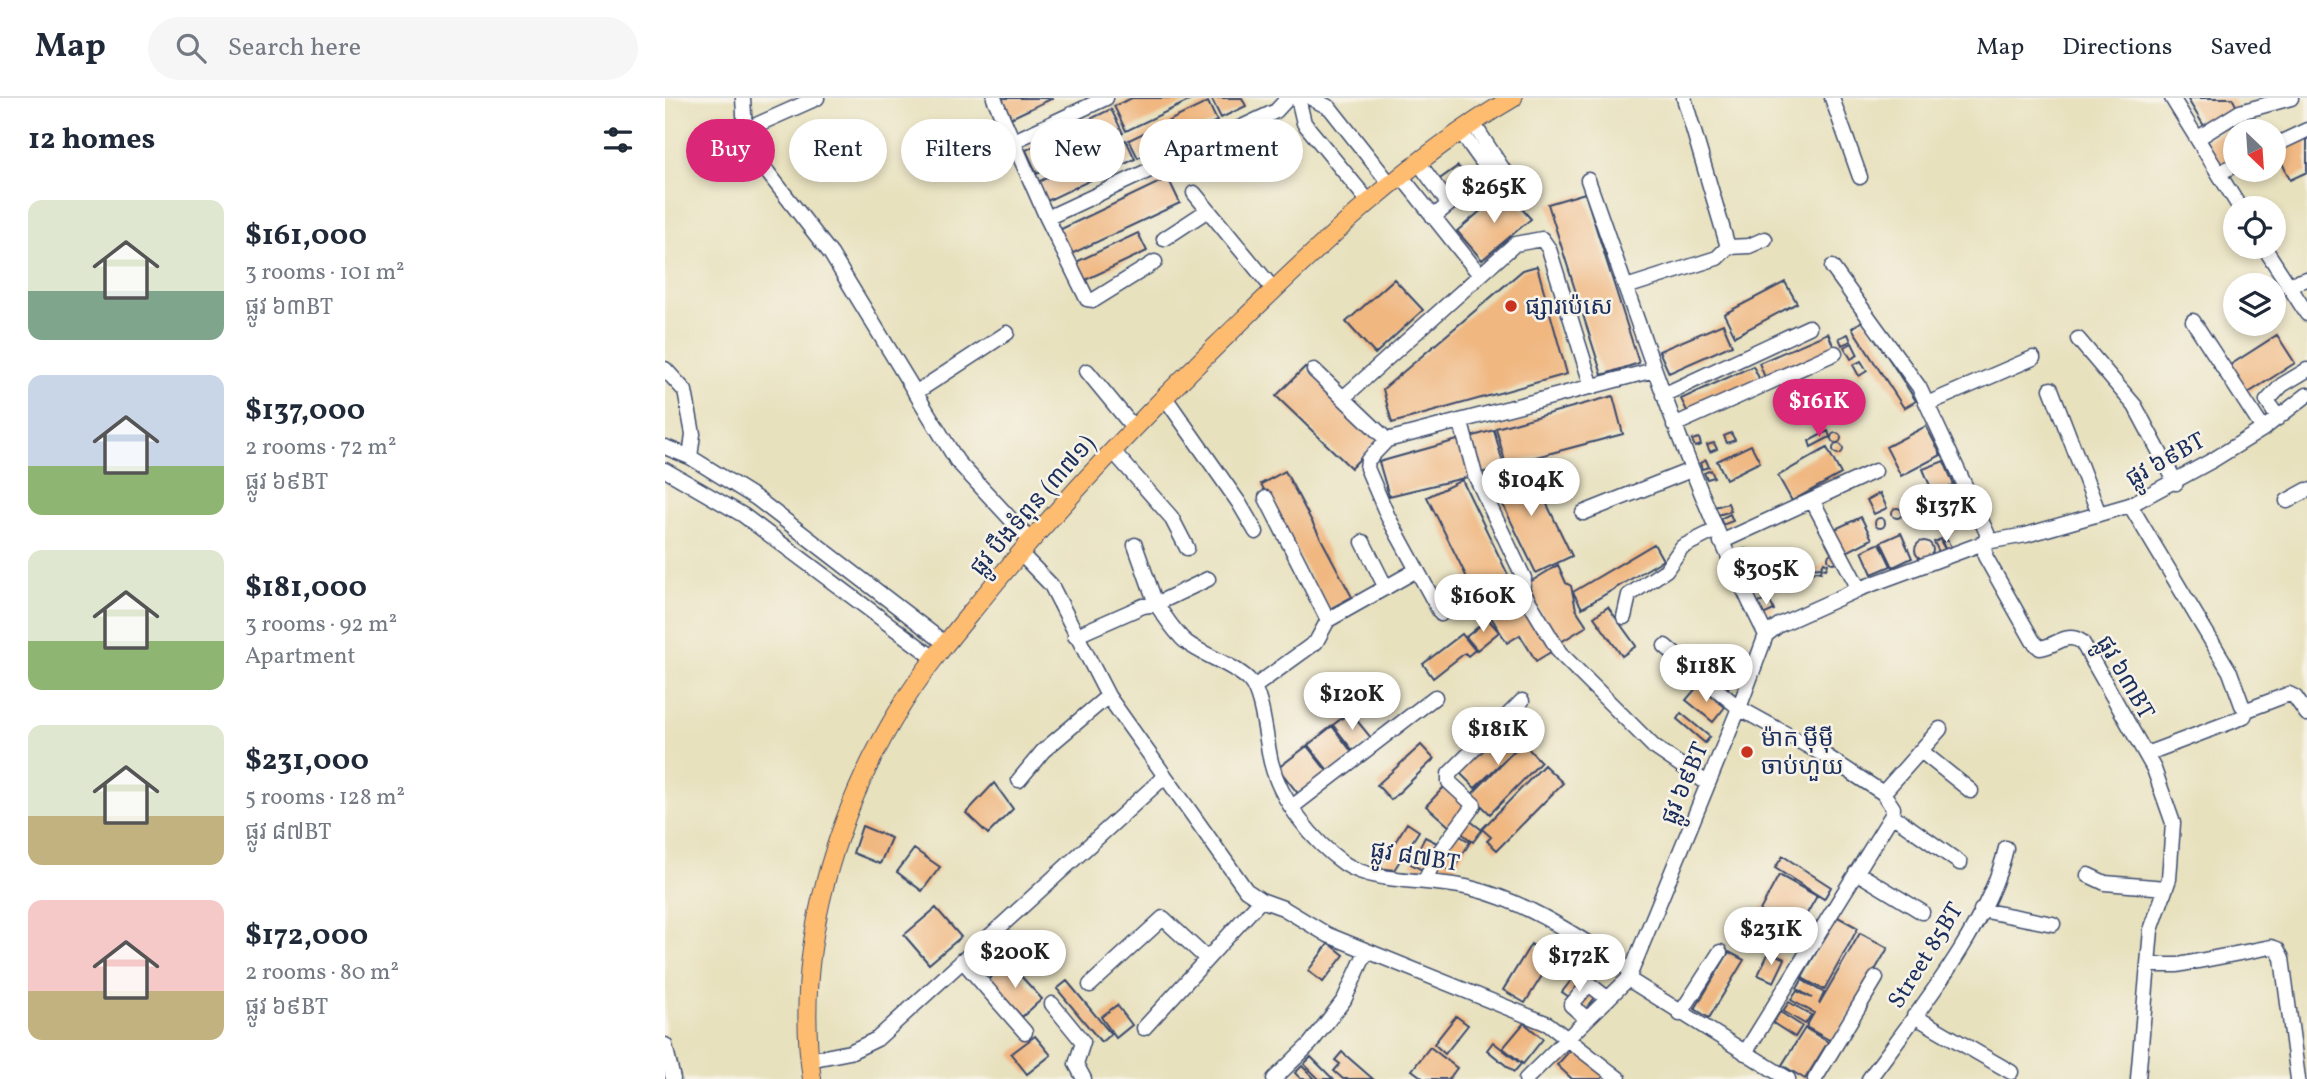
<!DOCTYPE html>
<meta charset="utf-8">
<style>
:root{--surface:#fff;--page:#f6f6f7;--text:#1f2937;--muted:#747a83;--line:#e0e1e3;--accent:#db2777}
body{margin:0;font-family:Vollkorn,"Noto Sans Khmer",serif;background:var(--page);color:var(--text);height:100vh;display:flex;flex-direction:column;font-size:26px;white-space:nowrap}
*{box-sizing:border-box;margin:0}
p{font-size:23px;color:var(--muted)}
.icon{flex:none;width:38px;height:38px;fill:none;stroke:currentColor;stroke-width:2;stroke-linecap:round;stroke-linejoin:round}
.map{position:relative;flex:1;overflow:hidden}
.panel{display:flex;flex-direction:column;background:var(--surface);width:665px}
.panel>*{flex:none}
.banner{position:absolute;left:21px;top:21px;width:665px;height:63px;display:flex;gap:14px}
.needle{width:46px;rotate:155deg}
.fabs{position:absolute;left:1558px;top:21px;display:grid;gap:14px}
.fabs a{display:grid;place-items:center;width:63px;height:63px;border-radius:50%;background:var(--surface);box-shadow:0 4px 10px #0003;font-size:35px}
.price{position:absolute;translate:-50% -60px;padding:0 16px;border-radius:24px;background:#fff;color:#222;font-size:23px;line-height:46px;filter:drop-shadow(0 2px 4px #0008)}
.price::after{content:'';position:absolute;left:50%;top:42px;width:21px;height:16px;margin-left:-10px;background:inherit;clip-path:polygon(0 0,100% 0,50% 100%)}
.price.active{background:var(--accent);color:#fff}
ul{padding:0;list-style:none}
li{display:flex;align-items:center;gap:21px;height:175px;padding:0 28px}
li span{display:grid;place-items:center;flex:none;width:196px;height:140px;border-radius:14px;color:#555}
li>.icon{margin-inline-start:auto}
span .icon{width:84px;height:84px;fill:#fffc;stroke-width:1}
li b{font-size:30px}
h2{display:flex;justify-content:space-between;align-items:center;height:84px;padding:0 28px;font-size:30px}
.pill{padding:0 24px;border-radius:32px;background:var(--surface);box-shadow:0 4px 10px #0003;font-size:24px;line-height:63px}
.pill.active{background:var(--accent);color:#fff}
header{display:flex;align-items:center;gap:42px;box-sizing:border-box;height:98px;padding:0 35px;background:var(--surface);border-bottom:2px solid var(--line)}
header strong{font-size:33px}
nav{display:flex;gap:38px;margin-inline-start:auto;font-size:24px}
.search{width:490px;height:63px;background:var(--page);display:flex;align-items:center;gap:18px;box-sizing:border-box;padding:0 24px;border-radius:38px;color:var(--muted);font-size:26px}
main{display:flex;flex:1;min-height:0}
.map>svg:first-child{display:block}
</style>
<header>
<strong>Map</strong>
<div class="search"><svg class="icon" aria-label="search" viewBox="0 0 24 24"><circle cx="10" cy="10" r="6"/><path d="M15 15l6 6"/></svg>Search here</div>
<nav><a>Map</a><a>Directions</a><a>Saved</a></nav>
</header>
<main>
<section class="panel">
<h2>12 homes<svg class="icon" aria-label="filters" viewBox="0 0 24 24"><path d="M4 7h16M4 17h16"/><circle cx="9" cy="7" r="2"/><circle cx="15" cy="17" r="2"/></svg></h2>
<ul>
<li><span style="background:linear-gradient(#dfe7d0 65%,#7fa58c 0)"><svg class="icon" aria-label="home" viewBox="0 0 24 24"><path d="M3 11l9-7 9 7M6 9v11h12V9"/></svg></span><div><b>$161,000</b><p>3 rooms · 101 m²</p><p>ផ្លូវ ៦៣BT</p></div></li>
<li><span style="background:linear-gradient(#c9d6e8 65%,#8fb573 0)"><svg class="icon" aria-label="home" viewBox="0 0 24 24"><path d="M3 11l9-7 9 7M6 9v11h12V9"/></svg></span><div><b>$137,000</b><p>2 rooms · 72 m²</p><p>ផ្លូវ ៦៩BT</p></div></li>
<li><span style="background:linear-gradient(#dfe7d0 65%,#8fb573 0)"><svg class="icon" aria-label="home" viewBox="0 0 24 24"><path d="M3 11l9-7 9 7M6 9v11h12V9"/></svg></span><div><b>$181,000</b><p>3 rooms · 92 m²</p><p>Apartment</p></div></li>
<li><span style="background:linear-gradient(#dfe7d0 65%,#c2b280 0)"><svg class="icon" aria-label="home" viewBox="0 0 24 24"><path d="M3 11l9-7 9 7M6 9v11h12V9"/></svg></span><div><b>$231,000</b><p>5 rooms · 128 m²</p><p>ផ្លូវ ៨៧BT</p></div></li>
<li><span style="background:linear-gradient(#f6c9c9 65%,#c2b280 0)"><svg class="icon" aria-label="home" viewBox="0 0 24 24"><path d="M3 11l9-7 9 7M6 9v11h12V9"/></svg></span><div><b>$172,000</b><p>2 rooms · 80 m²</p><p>ផ្លូវ ៦៩BT</p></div></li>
</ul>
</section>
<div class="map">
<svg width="1642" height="981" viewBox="0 0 1642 981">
<rect width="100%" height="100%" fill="#f7f3e8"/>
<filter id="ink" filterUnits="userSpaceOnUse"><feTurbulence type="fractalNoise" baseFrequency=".0143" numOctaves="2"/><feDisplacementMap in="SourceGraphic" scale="14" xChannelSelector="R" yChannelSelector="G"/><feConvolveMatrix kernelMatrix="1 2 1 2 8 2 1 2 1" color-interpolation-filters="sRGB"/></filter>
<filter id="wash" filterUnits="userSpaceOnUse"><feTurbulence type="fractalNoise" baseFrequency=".00686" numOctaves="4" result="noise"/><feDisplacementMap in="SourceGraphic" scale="28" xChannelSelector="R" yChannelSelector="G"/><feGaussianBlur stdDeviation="1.57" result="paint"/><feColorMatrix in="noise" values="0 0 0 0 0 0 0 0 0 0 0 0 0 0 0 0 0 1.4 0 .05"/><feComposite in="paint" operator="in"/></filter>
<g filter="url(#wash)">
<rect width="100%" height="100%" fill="#e8e1be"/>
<g id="blocks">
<!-- building -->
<path fill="#f0b781" d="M336,0H388L346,20Z
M467,0H530L461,33L449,8Z
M546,0H577L581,8L556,20Z
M1522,0H1567L1572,9L1539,28Z
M543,4L552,23L473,60L464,42Z
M446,11L458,35L372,76L361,52Z
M1579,21L1585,33H1570V62L1557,69L1542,42Z
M1642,36V74L1625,82L1611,52Z
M461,42L470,61L382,103L373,84Z
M793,68L802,80L782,95L772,83Z
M503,80L515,105L402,158L390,134Z
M840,92L866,121L817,162L792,133Z
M920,95L974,265L937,277L883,106Z
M473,135L482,153L416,184L407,166Z
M872,168L902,276L727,325L718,291L858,172Z
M729,181L758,212L710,256L681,224Z
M1120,184L1132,205L1070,238L1059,216Z
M1199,222L1251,303L1239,310L1187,230Z
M1058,226L1067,247L1004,275L994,253Z
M1163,235L1170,252L1101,282L1094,265Z
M1183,236L1186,243L1177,247L1174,240Z
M1612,237L1630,265L1580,297L1562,269Z
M1187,245L1193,257L1186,261L1179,249Z
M1196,263L1202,273L1194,278L1188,267Z
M1088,268L1096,284L1024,317L1016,301Z
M640,269L714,341L686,370L611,298Z
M1160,292L1163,300L1150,305L1148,297Z
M948,298L958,336L841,367L831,330Z
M1261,328L1276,357L1236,378L1221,349Z
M829,332L839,369L812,376L802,340Z
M1163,333L1165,339L1146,349L1144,343Z
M1066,335L1070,342L1062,345L1059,338Z
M1166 340a5 5 0 1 1 10 0a5 5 0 1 1-10 0Z
M1034,340L1036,347L1030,349L1027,342Z
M796,341L807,378L724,398L714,364Z
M1049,345L1052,351L1045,354L1042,347Z
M1168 351a5 5 0 1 1 10 0a5 5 0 1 1-10 0Z
M1086,347L1095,364L1061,381L1052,363Z
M1162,350L1176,376L1127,403L1113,378Z
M1041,362L1044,369L1037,371L1035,365Z
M1279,363L1289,387L1268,395L1258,371Z
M862,365L907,458L871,475L826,382Z
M1046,372L1049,379L1042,381L1039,375Z
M620,373L687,499L663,512L596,386Z
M797,382L849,489L815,506L762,399Z
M1215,395L1222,410L1209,416L1202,402Z
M1286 402a5 5 0 1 1 10 0a5 5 0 1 1-10 0Z
M1063,405L1066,413L1053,417L1050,409Z
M1293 413a5 5 0 1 1 10 0a5 5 0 1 1-10 0Z
M1227 415a5 5 0 1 1 10 0a5 5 0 1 1-10 0Z
M1065,416L1068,423L1057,427L1055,421Z
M1196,419L1207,441L1178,456L1166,433Z
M1210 425a5 5 0 1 1 10 0a5 5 0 1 1-10 0Z
M1236,435L1247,460L1228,469L1216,444Z
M1276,441L1280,451L1274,454L1269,444Z
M1282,442L1286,449L1280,451L1276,444Z
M1250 452a9 9 0 1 1 18 0a9 9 0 1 1-18 0Z
M1215,445L1226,468L1207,476L1197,453Z
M989,446L998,462L917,510L908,494Z
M1074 457a6 6 0 1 1 12 0a6 6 0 1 1-12 0Z
M1163 460a5 5 0 1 1 10 0a5 5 0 1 1-10 0Z
M1087,462L1090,470L1078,475L1075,467Z
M1159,464L1163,466L1161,471L1157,470L1156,474L1150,473L1146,476L1143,474L1144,470L1156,469Z
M1134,466L1136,471L1127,476L1124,471Z
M893,467L901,485L906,488L911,511L922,528L894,545L860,487Z
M1088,473L1092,482L1081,485L1078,477Z
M854,497L889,552L871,563L855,537L842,545L824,516Z
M1104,501L1109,512L1098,517L1093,505Z
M943,509L971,548L957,558L929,519Z
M823,521L834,534L812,552L801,539Z
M797,536L810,552L803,558L800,555L768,580L758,566Z
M1046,556L1073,578L1061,592L1034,570Z
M1033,588L1060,609L1048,624L1021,602Z
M685,614L707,641L689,654L668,627Z
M1016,615L1045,639L1040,645L1012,621Z
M838,624L876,664L825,716L806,697L854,648L810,690L791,671Z
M667,628L689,657L665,675L643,647Z
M756,647L769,661L726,702L712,687Z
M642,648L664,676L635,698L613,670Z
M879,667L898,685L832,752L822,743L826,739L817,731Z
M329,685L348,711L323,736L301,715Z
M780,688L804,709L785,729L761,708Z
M804,722L817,732L808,744L794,733Z
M742,725L754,733L729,772L714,770Z
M197,728L226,740L215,766L188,755Z
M790,735L805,744L787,774L772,765Z
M760,739L772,745L757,772L746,766Z
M249,751L275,769L257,793L232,774Z
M1118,758L1166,789L1159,801L1110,770Z
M1114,777L1152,798L1130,837L1093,816Z
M271,810L296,839L264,866L239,837Z
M1171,818L1193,830L1159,892L1137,880Z
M1102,827L1129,838L1124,850L1097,838Z
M1195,835L1223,850L1168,944L1141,929L1149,915L1126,902L1132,893L1147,900L1132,891L1137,882L1159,895L1154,906Z
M664,845L679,857L658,884L643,873Z
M866,846L888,860L860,905L838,892Z
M1064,854L1079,862L1044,920L1030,911Z
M1104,854L1120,861L1109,884L1093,877Z
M343,864L377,901L357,919L323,882Z
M907,881L931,898L921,911L897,894Z
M402,883L446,936L436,944L392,891Z
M1124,904L1146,917L1140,926L1118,913Z
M452,907L467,927L451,940L436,919Z
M1115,914L1137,928L1130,939L1108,925Z
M791,918L803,927L780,956L769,946Z
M859,925L878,941L858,966L838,950Z
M1140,930L1163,944L1140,981L1117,967Z
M370,938L386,957L362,976L346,956Z
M828,944L856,966L849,974L822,952Z
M909,948L940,977L936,981H907L892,967Z
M765,949L792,970L784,981H759L747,972Z
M677,954L708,981H678L669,973L675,966L670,962Z
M646,959L668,981H654L639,966Z
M637,968L650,981H636L630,975Z"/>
</g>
</g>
<g filter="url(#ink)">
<use href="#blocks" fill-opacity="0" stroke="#3a4a6c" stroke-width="2"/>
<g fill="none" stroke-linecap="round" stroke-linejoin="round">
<defs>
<path id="minor" d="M78,0L80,32L100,71L166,156L292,363L365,442
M329,0L382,120L611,13L623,0
M633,0L639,25L704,104
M646,0L665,10L725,86
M1019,0L1063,149
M1167,0L1195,79
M1507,0L1575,110
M808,25L852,93
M80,32L152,0
M1533,40L1575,14L1626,0
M349,43L441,0
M1608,48L1642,32
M753,64L784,106
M1554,75L1570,67
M736,78L815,177
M923,82C978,236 1026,391 1101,537
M529,95L609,192
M768,119L818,79L821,69L796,34
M382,120L422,201L429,202L490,164
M499,141L543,112
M1599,149L1642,216
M1167,169L1254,289L1322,435L1320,458L1368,543L1375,550C1392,548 1401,533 1417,544L1489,671L1508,725L1504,781L1486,832L1473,981
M1622,187L1642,181
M961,189L1052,160L1063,149L1084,148L1100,141
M1528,223L1598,331
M1413,241L1470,308L1511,385
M0,271L20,293L28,336L25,359
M649,272L722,342
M422,273L468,329
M1386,291L1434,416
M250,295L342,235
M998,297L1144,229
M499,298L574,405L591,434
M678,300L850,146L877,141L884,151L927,289
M1262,306L1368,260
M1613,320L1602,303L1617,287L1642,272
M796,325L810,377L859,480L857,492L895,555L989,649L1042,685
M1009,327L1170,255
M0,349L25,359L91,400L281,546
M447,352L506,419L522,450
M0,372L78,417L269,560
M601,400L663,522
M1147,402L1194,491
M1622,403L1642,392
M1465,407L1565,574L1577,607L1582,612L1624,596L1630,599L1642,616
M918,415L1026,372
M698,444L721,490
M1056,444L1210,373
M470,447L491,506L543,481
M355,455L386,487L443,598L581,792L596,802L618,810L663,837L883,926L954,981
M776,516L723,419L702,370L703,362L722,342L989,272
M959,519L964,497L1001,472L1017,449L1051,432
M410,538L478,508L491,506C500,518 509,534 521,544C539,558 568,566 584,582C598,596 601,644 606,664C615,702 648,744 680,766C710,786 768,781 805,790C862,803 916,841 965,872
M1000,548L1074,610L1161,658L1218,695L1228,710L1227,717L1080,955
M589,589L651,544L663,522L750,473
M1256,653L1306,693
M1481,656L1568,623L1579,618L1582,612
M354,682L378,653L443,598
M1218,695L1275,631
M627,709L770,599
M1227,717L1295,765
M1191,774L1257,814
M1423,777L1440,785L1501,790
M760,783L770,760L809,707L784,684V676L857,603
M1316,812L1388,826
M297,862L360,934
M1484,867H1513L1606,849L1612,851L1617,860L1633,981
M963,881L1123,981
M425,887L498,820L541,860
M387,906L418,944L411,966L419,981
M1015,916L1055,854
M1249,918L1346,974
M922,921L906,907L924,886L943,901
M479,930L596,802
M0,947L8,981
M144,962L185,954L212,941L499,679
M609,981L645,946L679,902L701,854
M861,981L963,881L1074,610L1101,537L1114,527L1194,491L1321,444L1361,437L1465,407L1548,362L1598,331L1642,297
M1150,981L1211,880
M1204,981C1251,916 1323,829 1341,750"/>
<path id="major" d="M147,981C128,853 170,715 237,607C261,568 292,532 321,496C393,408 471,326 553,246C645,157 736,65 848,0"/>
</defs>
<!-- minor casing -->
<use href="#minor" stroke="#3a4a6c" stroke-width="17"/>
<!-- major casing -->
<use href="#major" stroke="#3a4a6c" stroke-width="20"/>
<!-- minor -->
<use href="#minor" stroke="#fff" stroke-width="14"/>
<!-- major -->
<use href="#major" stroke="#febc70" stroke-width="18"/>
</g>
</g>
<!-- markers -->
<g fill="#c8321e" stroke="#f7f3e8" stroke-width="2.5">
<circle cx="846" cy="208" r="7"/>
<circle cx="1082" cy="654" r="7"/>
</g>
<g text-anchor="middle" stroke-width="5" stroke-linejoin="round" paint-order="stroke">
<!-- poi labels -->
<g font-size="24" fill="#1b2f5e" stroke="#f7f3e8" text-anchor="start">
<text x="860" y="216">ផ្សារប៉េសេ</text>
<text x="1096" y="648">ម៉ាក ម៉ីម៉ី<tspan x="1096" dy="28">ចាប់ហួយ</tspan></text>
</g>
<!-- street labels -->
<g font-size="24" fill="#1b2f5e" stroke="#f7f3e8">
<text transform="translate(1500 361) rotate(-29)" y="8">ផ្លូវ ៦៩BT</text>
<text transform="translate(367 407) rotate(-49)" y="8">ផ្លូវ បឹងទំពុន (៣៧១)</text>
<text transform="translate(1461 579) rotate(60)" y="8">ផ្លូវ ៦៣BT</text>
<text transform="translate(1019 685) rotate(-67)" y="8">ផ្លូវ ៦៩BT</text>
<text transform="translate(750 758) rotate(9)" y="8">ផ្លូវ ៨៧BT</text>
<text transform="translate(1260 857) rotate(-58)" y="8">Street 85BT</text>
</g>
</g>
</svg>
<div class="fabs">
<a><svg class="needle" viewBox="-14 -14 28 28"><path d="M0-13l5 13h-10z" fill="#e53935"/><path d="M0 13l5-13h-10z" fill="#747a83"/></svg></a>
<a><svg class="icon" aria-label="locate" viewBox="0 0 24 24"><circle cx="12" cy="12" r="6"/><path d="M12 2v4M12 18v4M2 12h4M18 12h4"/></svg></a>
<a><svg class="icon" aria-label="layers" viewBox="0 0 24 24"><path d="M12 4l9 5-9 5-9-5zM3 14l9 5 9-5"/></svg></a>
</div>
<b class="price" style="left:829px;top:127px">$265K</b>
<b class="price active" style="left:1154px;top:341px">$161K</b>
<b class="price" style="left:866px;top:420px">$104K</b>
<b class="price" style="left:1281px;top:446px">$137K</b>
<b class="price" style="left:1101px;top:509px">$305K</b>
<b class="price" style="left:818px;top:536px">$160K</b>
<b class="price" style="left:1041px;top:606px">$118K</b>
<b class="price" style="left:687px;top:634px">$120K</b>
<b class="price" style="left:833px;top:669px">$181K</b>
<b class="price" style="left:1106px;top:869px">$231K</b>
<b class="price" style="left:350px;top:892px">$200K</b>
<b class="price" style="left:914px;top:896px">$172K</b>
<div class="banner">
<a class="pill active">Buy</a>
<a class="pill">Rent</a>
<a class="pill">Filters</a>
<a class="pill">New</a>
<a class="pill">Apartment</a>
</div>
</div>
</main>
